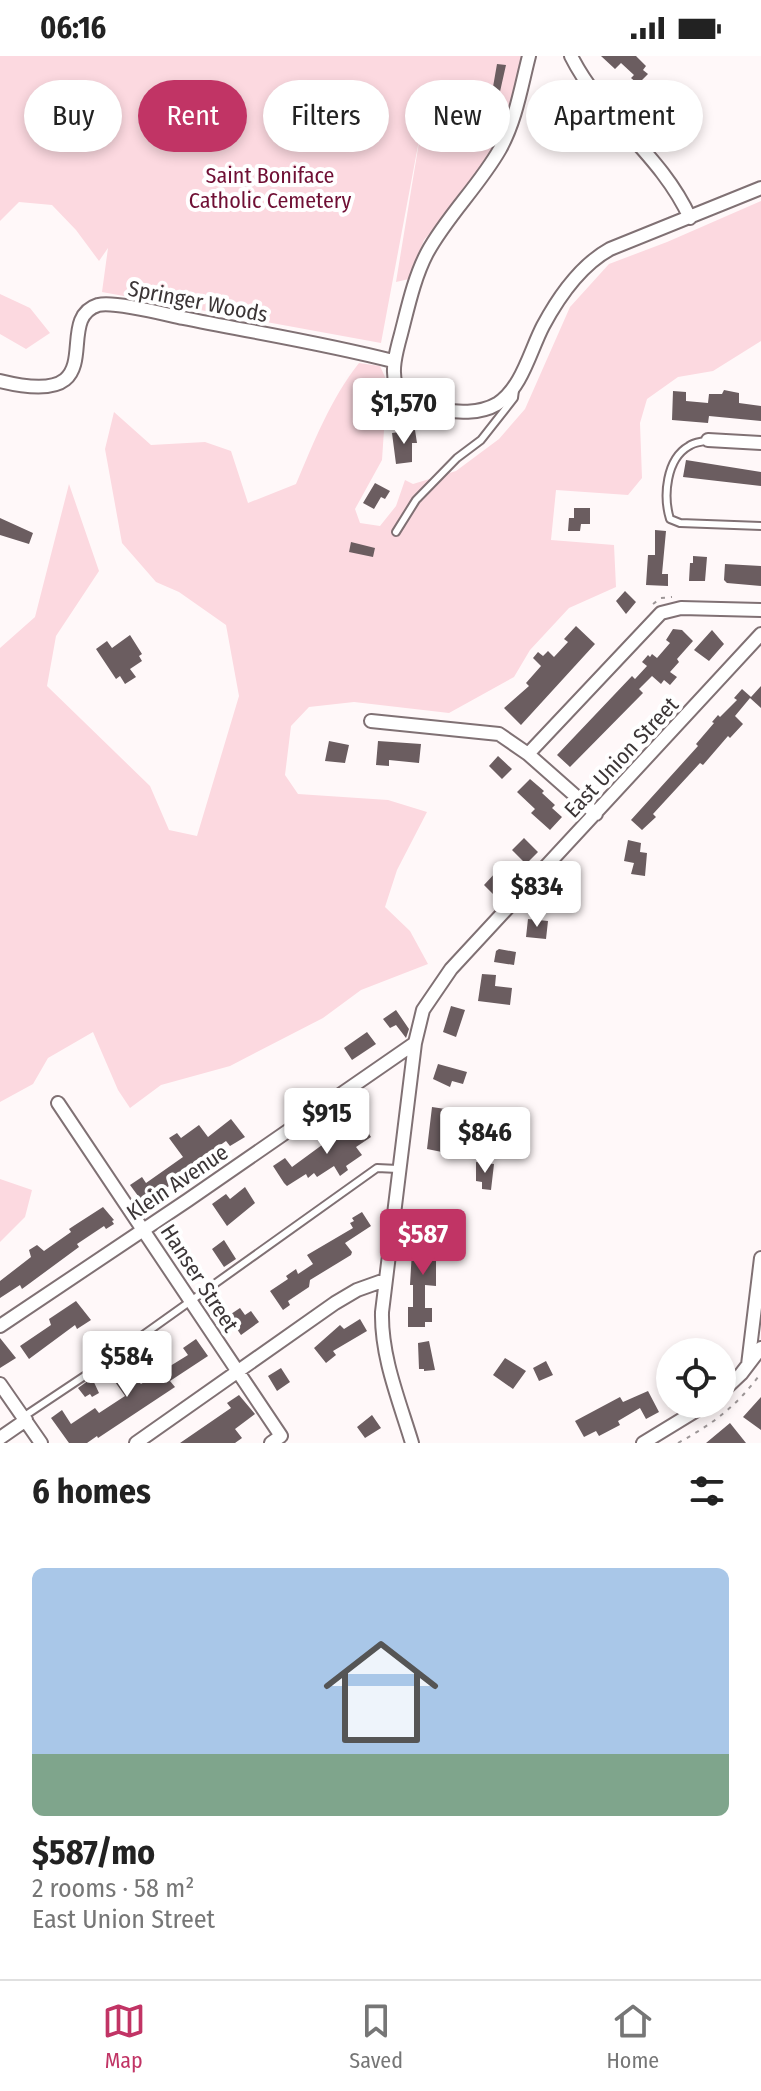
<!DOCTYPE html>
<meta charset="utf-8">
<style>
:root{--surface:#fff;--page:#f6f6f6;--text:#222;--muted:#767676;--line:#e0e0e0;--accent:#c13465}
body{margin:0;font-family:"Fira Sans Condensed",sans-serif;background:var(--page);color:var(--text);height:100vh;display:flex;flex-direction:column;font-size:30px;white-space:nowrap}
*{box-sizing:border-box;margin:0}
p{font-size:26px;color:var(--muted)}
.icon{flex:none;width:44px;height:44px;fill:none;stroke:currentColor;stroke-width:2;stroke-linecap:round;stroke-linejoin:round}
.map{position:relative;height:1387px;overflow:hidden}
.details{display:flex;flex-direction:column;background:var(--surface);flex:1}
.details>*{flex:none}
.guide{position:absolute;left:24px;top:24px;width:714px;height:72px;display:flex;gap:16px}
.fabs{position:absolute;left:656px;top:1282px;display:grid;gap:16px}
.fabs a{display:grid;place-items:center;width:80px;height:80px;border-radius:50%;background:var(--surface);box-shadow:0 4px 12px #0003;font-size:40px}
.price{position:absolute;translate:-50% -68px;padding:0 18px;border-radius:8px;background:#fff;color:#222;font-size:26px;line-height:52px;filter:drop-shadow(0 2px 4px #0008)}
.price::after{content:'';position:absolute;left:50%;top:48px;width:24px;height:18px;margin-left:-12px;background:inherit;clip-path:polygon(0 0,100% 0,50% 100%)}
.price.current{background:var(--accent);color:#fff}
ul{padding:0;list-style:none}
li{display:grid;align-content:center;gap:16px;height:424px;padding:0 32px}
li span{display:grid;place-items:center;height:248px;border-radius:12px;color:#555}
li>.icon{margin-inline-start:auto}
span .icon{width:144px;height:144px;fill:#fffc;stroke-width:1}
li b{font-size:34px}
h2{display:flex;justify-content:space-between;align-items:center;height:96px;padding:0 32px;font-size:34px}
.tag{padding:0 28px;border-radius:36px;background:var(--surface);box-shadow:0 4px 12px #0003;font-size:28px;line-height:72px}
.tag.current{background:var(--accent);color:#fff}
.status{display:flex;justify-content:space-between;align-items:center;height:56px;padding:0 40px;background:var(--surface);direction:ltr}
.status svg{height:22px;fill:currentColor}
.tab-bar{display:flex;justify-content:space-around;align-items:center;height:112px;border-top:2px solid var(--line);background:var(--surface);font-size:22px;color:var(--muted)}
.tab-bar a{display:grid;justify-items:center;gap:4px}
.tab-bar .current{color:var(--accent)}
.map>svg:first-child{display:block}
</style>
<div class="status"><b>06:16</b><svg viewBox="0 0 49 12"><path d="M0 12V9h3v3zM5 12V6h3v6zM10 12V3h3v9zM15 12V0h3v12zM26 1h20v11H26zM47 4h2v5h-2z"/></svg></div>
<div class="map">
<svg width="761" height="1387" viewBox="0 0 761 1387">
<rect width="100%" height="100%" fill="#fff8f9"/>
<!-- green -->
<path fill="#fcd9e0" d="M0,0H524L505,71L488,101L452,152L424,184L409,223L396,226L422,68L381,287L102,236L108,192L99,205L76,174L52,149L19,146L0,165Z
M761,145V285L713,315L678,321L647,343L640,367L642,422L628,439L556,434L551,484L614,489L616,531L569,552L530,594L514,621L449,657L354,646L309,651L291,670L285,719L298,738L388,744L427,756L397,814L385,851L410,875L428,908L361,934L323,962L230,1010L161,1029L130,1052L118,1034L93,976L48,1002L33,1028L0,1046V592L35,561L69,428L99,515L56,580L47,630L150,730L169,774L197,780L239,640L226,569L179,536L156,526L122,487L105,393L114,356L151,389L205,386L231,395L248,447L296,428C314,386 330,344 359,307L380,310L400,354L384,374L382,404L355,453L360,467L380,470L396,450L405,424L413,428L456,415L499,383L525,353L570,251L609,208L667,186Z
M0,238L30,252L50,277L26,293L0,278Z
M0,1123L32,1134L25,1161L0,1186Z"/>
<!-- building -->
<path fill="#6b5d60" d="M601,0H636L646,10L643,14L648,18L638,28L631,22L634,19L621,7L615,13Z
M497,8L506,9L497,49L490,48Z
M724,334L739,337V347L761,350V365L709,360L708,367L672,364L673,335L686,336V345L708,347L709,338H722Z
M415,374L417,387H412V406L396,408L392,377Z
M686,404L761,416V430L683,421Z
M375,427L390,435L385,443L381,441L374,453L363,447Z
M574,452H590V468H581L580,475H568L569,462H574Z
M0,462L33,477L29,488L0,479Z
M655,474L666,475L662,518H668V530L646,529L648,499H655Z
M351,486L375,492L373,501L349,496Z
M693,500L707,501L705,525H689L690,507H693Z
M725,508L761,510V530L727,527L724,524Z
M625,535L636,546L626,558L616,545Z
M576,570L595,588L521,669L504,652L529,630L526,627L541,610L533,602L538,596L543,600L548,595L554,601L568,586L564,583Z
M673,573L682,574L693,585L677,603L679,606L670,616L677,621L670,629L664,624L661,628L652,620L639,633L643,637L570,711L557,699L632,620L635,623L647,610L642,606L648,599L650,601L652,598L657,602L670,587L666,584Z
M712,574L724,588L709,605L694,594Z
M130,579L142,598L139,600L142,605L130,613L136,621L125,628L120,620L116,623L96,593L107,585L112,592Z
M761,630V652L750,642L735,660L743,668L730,682L728,680L703,709L700,707L653,758L656,761L642,774L631,764L698,690L696,688L714,667L712,666L718,659L720,661L737,644L734,642L742,633L751,641Z
M329,685L349,689L345,707L325,705Z
M378,685L421,688L419,707L389,704V710L376,709Z
M498,700L512,713L502,723L489,710Z
M530,723L544,735L542,737L555,749L552,752L562,761L550,774L531,757L535,753L517,736Z
M524,782L538,796L526,808L512,794Z
M628,784L641,787L640,796L647,797L645,820L631,818L634,807L624,805Z
M497,815L506,824L503,826L507,830L496,841L484,829Z
M528,863L548,865L546,883L526,881Z
M499,893L516,896L514,909L494,906L496,895Z
M482,918L496,919L495,930L512,932L510,949L478,945Z
M451,950L465,954L456,981L443,976Z
M396,954L409,973L406,982L396,969L390,972L383,963Z
M367,976L376,988L352,1004L344,992Z
M438,1008L467,1016L463,1028L452,1025L450,1031L433,1023Z
M432,1051L465,1056L463,1071L446,1069L442,1096L427,1093Z
M231,1063L245,1081L230,1090L226,1085L181,1117L183,1120L144,1148L130,1129L142,1121L146,1127L183,1101L169,1082L177,1077L181,1082L199,1069L208,1081Z
M355,1067L357,1070L362,1067L371,1081L356,1091L362,1099L346,1110L348,1114L340,1120L334,1110L317,1121L314,1117L308,1122L306,1118L287,1130L284,1127L273,1110L285,1102L292,1111L337,1078L338,1079Z
M476,1106L494,1108L491,1134L482,1133V1126L476,1125Z
M245,1131L255,1147L227,1170L212,1148L226,1138L230,1143Z
M103,1151L114,1164L112,1165L114,1168L106,1173L104,1170L77,1188L79,1191L22,1233L20,1229L0,1242V1225L31,1201L29,1194L37,1189L44,1195L71,1176L69,1173L75,1169Z
M362,1156L371,1170L345,1187L352,1196L351,1199L310,1224L309,1231L288,1245L290,1249L283,1254L270,1235L288,1223L286,1220L296,1213L298,1218L313,1208L307,1199L353,1172L350,1167L354,1165L352,1162Z
M413,1178L444,1183L441,1201H436V1230L425,1229V1252H432V1266H425V1271H408V1251H413V1229H410Z
M224,1184L236,1203L224,1211L212,1193Z
M76,1245L91,1264L77,1273L75,1269L29,1303L20,1290L51,1269L49,1263Z
M240,1252L245,1259L251,1255L259,1266L241,1279L228,1260Z
M360,1263L367,1275L333,1295L336,1299L326,1307L314,1292L340,1269L344,1273Z
M0,1282L16,1302L0,1312Z
M196,1283L208,1300L170,1325L175,1331L98,1382L97,1380L87,1387H69L51,1362L62,1354L71,1368L95,1352L99,1357L125,1340L106,1313L116,1305L133,1329L139,1326L141,1328L188,1299L183,1292Z
M429,1285L435,1314L424,1315V1313H419L418,1287Z
M505,1302L526,1315L513,1333L493,1319Z
M546,1305L553,1319L539,1325L533,1312Z
M281,1312L290,1326L277,1335L268,1320Z
M92,1322L99,1337L92,1341L90,1338L85,1341L78,1332Z
M648,1335L659,1356L646,1363L640,1352L618,1365L620,1369L599,1380L596,1375L584,1381L575,1365L620,1341L623,1346Z
M239,1339L255,1358L235,1373L242,1382L235,1387H180L231,1352L227,1347Z
M761,1341V1374L743,1361Z
M372,1359L381,1372L365,1382L357,1371Z
M730,1367L746,1387H706Z"/>
<g fill="none" stroke-linecap="round" stroke-linejoin="round">
<defs>
<path id="lane" d="M708,384C703,386 694,386 689,390C666,403 663,440 670,463L680,467L761,470
M396,476L416,444L457,402L481,384L514,342L515,334
M23,1361L101,1309L377,1112L398,1113"/>
<path id="street" d="M529,0C521,31 516,64 500,93C479,130 447,160 427,197C414,222 408,251 401,278C389,321 387,343 438,353C456,357 480,358 497,348C522,332 530,295 543,270C558,242 581,209 610,193L761,132
M571,0C602,62 661,98 690,162
M0,325C118,354 50,264 98,249C115,245 164,258 183,262C253,276 323,287 393,305
M708,384L761,387
M371,665L499,678L528,698L596,758
M528,698L661,557L681,552L761,554
M58,1047L281,1380L271,1387
M0,1270L188,1144L415,987
M748,1309L761,1202
M0,1328L41,1387
M722,1336L741,1318L761,1292
M0,1382L26,1364
M136,1387L335,1247L357,1234L385,1224
M412,1387C399,1344 381,1301 382,1256L415,987L423,954L451,913L761,578
M643,1387L707,1348"/>
</defs>
<!-- lane casing -->
<use href="#lane" stroke="#807174" stroke-width="10"/>
<!-- street casing -->
<use href="#street" stroke="#807174" stroke-width="16"/>
<!-- path -->
<path stroke="#9d9697" stroke-width="2" stroke-dasharray="4 6" stroke-linecap="butt" d="M653,548L661,542L672,541
M678,1387C714,1367 736,1351 761,1317"/>
<!-- lane -->
<use href="#lane" stroke="#fff" stroke-width="6"/>
<!-- street -->
<use href="#street" stroke="#fff" stroke-width="12"/>
</g>
<g text-anchor="middle" stroke-width="8" stroke-linejoin="round" paint-order="stroke">
<!-- park labels -->
<g font-size="22" fill="#6f0f34" stroke="#fff">
<text x="270" y="127">Saint Boniface<tspan x="270" dy="25">Catholic Cemetery</tspan></text>
</g>
<!-- street labels -->
<g font-size="22" fill="#3b3536" stroke="#fff">
<text transform="translate(198 245) rotate(11)" y="8">Springer Woods</text>
<text transform="translate(621 701) rotate(-47)" y="8">East Union Street</text>
<text transform="translate(177 1126) rotate(-34)" y="8">Klein Avenue</text>
<text transform="translate(200 1222) rotate(57)" y="8">Hanser Street</text>
</g>
</g>
</svg>
<div class="fabs">
<a><svg class="icon" aria-label="locate" viewBox="0 0 24 24"><circle cx="12" cy="12" r="6"/><path d="M12 2v4M12 18v4M2 12h4M18 12h4"/></svg></a>
</div>
<b class="price" style="left:404px;top:390px">$1,570</b>
<b class="price" style="left:537px;top:873px">$834</b>
<b class="price" style="left:327px;top:1100px">$915</b>
<b class="price" style="left:485px;top:1119px">$846</b>
<b class="price current" style="left:423px;top:1221px">$587</b>
<b class="price" style="left:127px;top:1343px">$584</b>
<div class="guide">
<a class="tag">Buy</a>
<a class="tag current">Rent</a>
<a class="tag">Filters</a>
<a class="tag">New</a>
<a class="tag">Apartment</a>
</div>
</div>
<section class="details">
<h2>6 homes<svg class="icon" aria-label="filters" viewBox="0 0 24 24"><path d="M4 7h16M4 17h16"/><circle cx="9" cy="7" r="2"/><circle cx="15" cy="17" r="2"/></svg></h2>
<ul>
<li><span style="background:linear-gradient(#a9c7e8 75%,#7fa58c 0)"><svg class="icon" aria-label="home" viewBox="0 0 24 24"><path d="M3 11l9-7 9 7M6 9v11h12V9"/></svg></span><div><b>$587/mo</b><p>2 rooms · 58 m²</p><p>East Union Street</p></div></li>
</ul>
</section>
<nav class="tab-bar">
<a class="current"><svg class="icon" aria-label="map" viewBox="0 0 24 24"><path d="M3 6l6-2 6 2 6-2v14l-6 2-6-2-6 2zM9 4v14M15 6v14"/></svg>Map</a>
<a><svg class="icon" aria-label="saved" viewBox="0 0 24 24"><path d="M7 4h10v16l-5-4-5 4z"/></svg>Saved</a>
<a><svg class="icon" aria-label="home" viewBox="0 0 24 24"><path d="M3 11l9-7 9 7M6 9v11h12V9"/></svg>Home</a>
</nav>
